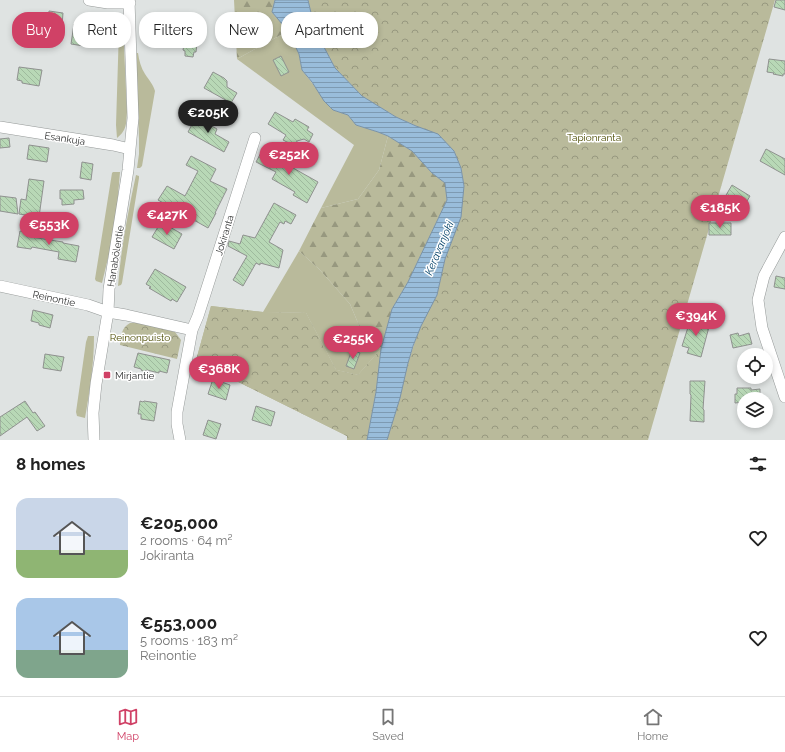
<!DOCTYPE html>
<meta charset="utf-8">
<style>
:root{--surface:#fff;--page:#f6f6f6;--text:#222;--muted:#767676;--line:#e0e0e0;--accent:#d04166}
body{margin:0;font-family:Raleway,sans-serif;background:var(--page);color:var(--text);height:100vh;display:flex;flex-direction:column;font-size:15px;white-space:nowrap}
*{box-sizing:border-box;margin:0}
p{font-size:13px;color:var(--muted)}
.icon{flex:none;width:22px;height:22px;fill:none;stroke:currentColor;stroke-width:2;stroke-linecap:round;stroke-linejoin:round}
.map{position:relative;height:440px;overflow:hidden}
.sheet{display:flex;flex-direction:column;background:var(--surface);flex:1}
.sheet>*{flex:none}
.top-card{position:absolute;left:12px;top:12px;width:400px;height:36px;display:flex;gap:8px}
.tools{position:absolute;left:737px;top:348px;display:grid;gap:8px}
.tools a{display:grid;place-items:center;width:36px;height:36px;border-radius:50%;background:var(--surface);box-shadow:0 2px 6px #0003;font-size:20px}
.price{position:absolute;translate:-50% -34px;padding:0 9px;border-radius:14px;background:var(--accent);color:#fff;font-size:13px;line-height:26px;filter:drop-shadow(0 1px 2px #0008)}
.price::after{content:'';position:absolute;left:50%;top:24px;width:12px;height:9px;margin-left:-6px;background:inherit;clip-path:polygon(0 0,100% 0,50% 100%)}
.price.selected{background:#222;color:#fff}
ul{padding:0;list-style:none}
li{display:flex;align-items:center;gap:12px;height:100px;padding:0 16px}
li span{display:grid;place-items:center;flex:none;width:112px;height:80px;border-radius:12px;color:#555}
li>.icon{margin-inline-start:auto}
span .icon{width:48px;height:48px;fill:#fffc;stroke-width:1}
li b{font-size:17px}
h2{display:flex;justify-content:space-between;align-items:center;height:48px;padding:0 16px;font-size:17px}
.tag{padding:0 14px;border-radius:16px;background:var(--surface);box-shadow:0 2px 6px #0003;font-size:14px;line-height:36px}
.tag.selected{background:var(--accent);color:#fff}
.dock{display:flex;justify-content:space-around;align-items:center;height:56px;border-top:1px solid var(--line);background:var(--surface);font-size:11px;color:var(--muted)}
.dock a{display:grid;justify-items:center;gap:2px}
.dock .selected{color:var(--accent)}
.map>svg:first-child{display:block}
</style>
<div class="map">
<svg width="785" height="440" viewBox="0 0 785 440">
<defs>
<pattern id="forest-firs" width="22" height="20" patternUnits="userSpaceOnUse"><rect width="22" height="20" fill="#b9ba9b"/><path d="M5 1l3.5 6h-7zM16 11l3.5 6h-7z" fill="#97987f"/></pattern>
<pattern id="park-crowns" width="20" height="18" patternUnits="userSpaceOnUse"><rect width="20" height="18" fill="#b9ba9b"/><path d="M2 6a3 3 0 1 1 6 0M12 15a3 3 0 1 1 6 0" fill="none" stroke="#97987f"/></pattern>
<pattern id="water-rules" width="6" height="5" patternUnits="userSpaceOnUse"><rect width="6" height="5" fill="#99bddb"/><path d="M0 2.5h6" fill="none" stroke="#7d9ab2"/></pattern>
<pattern id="building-back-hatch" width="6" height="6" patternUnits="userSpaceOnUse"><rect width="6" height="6" fill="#b8d8b6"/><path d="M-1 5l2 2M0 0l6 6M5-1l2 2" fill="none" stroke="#9eba9d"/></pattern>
</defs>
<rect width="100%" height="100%" fill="#dfe3e2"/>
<!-- grass -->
<path fill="#b9ba9b" d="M123,25L127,112C126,124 127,130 117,138L116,125L119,29V26Z
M288,31L299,54L302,70L333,110L348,115L356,125L378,132L388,136L379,170L358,199L321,208L354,145L237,59Z
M136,53H138C139,60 141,68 145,74C149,80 153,84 155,91L142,166L140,168H137L139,154V140Z
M113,172H120L117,208L110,250L102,283L96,281L95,279L112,173Z
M136,175L139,176V178L122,283L121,285L118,286C121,248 128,212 136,175Z
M299,251L319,269L350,304L366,342L381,349L358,375L336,370L306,313L263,312Z
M88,336H94C94,364 90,390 85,418L77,416L76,412L86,342Z"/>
<!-- forest -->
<path fill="url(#forest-firs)" d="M234,0H275L272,12L288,31L237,59Z
M388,136L412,151L432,173L445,183L447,200L408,282L392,309L381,349L367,440H347V436L206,366L195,364L211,306L263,312L306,313L336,370L358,375L381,349L366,342L350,304L319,269L299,251L321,208L358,199L379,170Z"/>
<!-- park -->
<path fill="url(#park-crowns)" d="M308,0H775L648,440H387L408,363L420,326L437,295L445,259L464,186L461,168L454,151L416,126L396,117L362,96L335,68L315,30Z
M211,306L263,312L306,313L336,370L358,375L381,349L376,392L367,440H347V436L206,366L195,364Z
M130,323H142L175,332L181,340L177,359L120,345C121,336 121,328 130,323Z"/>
<!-- water -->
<path fill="url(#water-rules)" stroke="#7a93a8" d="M275,0H308L315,30L335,68L362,96L396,117L416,126L438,134L454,151L461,168L464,186L461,217L445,259L437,295L421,326L413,346L408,363L400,398L387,440H367L376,392L381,349L392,309L408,282L447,200L445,183L432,173L412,151L388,136L378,132L356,125L348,115L333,110L324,101L312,82L302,70L299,54L288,31L272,12Z"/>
<!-- building -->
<path fill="url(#building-back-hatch)" stroke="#8f918f" d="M776,0H785V10L774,7Z
M49,11L63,13L62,25L48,24Z
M74,24L80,25L83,29L87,26L95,27L94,41L85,40L84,46L71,44Z
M186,34L198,35L196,52H194L193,57L185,56V51L183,50Z
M281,56L289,72L281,76L273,60Z
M769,59L785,61V74H783V76L773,74L774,73L767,72Z
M19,67L42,70L39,86L22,83V81L17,80Z
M213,72L224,78L227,81V87L237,93L231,103L204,88Z
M275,112L293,122L295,119L309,127L307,130L313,134L309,142L304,139L297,141L295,146L283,140L286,135L268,124Z
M196,117L217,129L215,134L229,142L224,152L188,132Z
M9,138L10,147L0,148V139Z
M29,145L49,148L47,162L27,159Z
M263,149L278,157L277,159L318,182L307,203L293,195L295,192L272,179L276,172L256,162Z
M766,149L785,159V175L760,161Z
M191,156L216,169L210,181L227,189L215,213H216L208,228L158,200L167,186L185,196L198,171L186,165Z
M82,162L93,164L91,180L80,178Z
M29,179L44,181L39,217L19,214L21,199L26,200Z
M732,185L750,196L737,218L719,207Z
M60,190H83L84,199L74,200V204L62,205V199H60Z
M0,196L16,198L18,214L0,211Z
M274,203L296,215L291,224L285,221L284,224L280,222L269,242L283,250L279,268L260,263V265L256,263L243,286L233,280L247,256L228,246L229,241L240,244L243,235L255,238Z
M161,222L182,234L174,249L152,237Z
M709,223H731V235H709Z
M20,231L32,233L31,237L63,242V243L79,246L76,262L58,259L59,252L32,247L31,249L17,247Z
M155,269L186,287L177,302L172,299L171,301L149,288L151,287L146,284Z
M776,276L785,278V289L774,287Z
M33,310L53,315L50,328L39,325V323L31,321Z
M691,318L710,323L701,357L687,353L689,348L682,346Z
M738,333L739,336L749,333L752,344L733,348L730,335Z
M352,350L360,353L354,369L346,366Z
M138,353L170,360L167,373L159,371V373L147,370L145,371H142L141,369L134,367Z
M45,354L64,357L61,371L43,368Z
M213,379L230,385L226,400L208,394Z
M690,381H705L703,409L704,410V422L690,421L691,395L690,394Z
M737,388H751V390L760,389V399H744V402L735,403V394H737Z
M25,401L33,413L35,412L45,426L37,431L27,417L0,436V417Z
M140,401L143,402L144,401L157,403L154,421L141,419V414H138Z
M256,406L275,412L271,426L252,420Z
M208,420L221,424L216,439L203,435Z"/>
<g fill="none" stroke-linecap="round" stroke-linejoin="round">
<defs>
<path id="minor" d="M89,0L108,3H130
M0,127L113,145L130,149
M785,237L764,276L758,300L762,328L785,397
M0,286L88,305L108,312L126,315L192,330L177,412V424L180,440
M192,330L198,316L255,138
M94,440L93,413L96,384L108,312L109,289L128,170L130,149L133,118L129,0"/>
</defs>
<!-- minor casing -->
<use href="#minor" stroke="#959998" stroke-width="12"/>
<!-- minor -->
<use href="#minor" stroke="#fff" stroke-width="11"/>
</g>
<!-- markers -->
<rect fill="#d04166" stroke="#fff" stroke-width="1.5" x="103" y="371" width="8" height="8" rx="2"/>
<g text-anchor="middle" stroke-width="3" stroke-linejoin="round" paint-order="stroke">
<!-- park labels -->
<g font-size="10" fill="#4b4b00" stroke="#fff">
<text x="594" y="141">Tapionranta</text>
<text x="140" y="341">Reinonpuisto</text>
</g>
<!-- street labels -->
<g font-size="10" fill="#303131" stroke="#fff">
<text transform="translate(65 138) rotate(9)" y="4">Esankuja</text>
<text transform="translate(224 235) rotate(-73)" y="4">Jokiranta</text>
<text transform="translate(115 256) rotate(-81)" y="4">Hanabölentie</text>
<text transform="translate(54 298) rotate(12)" y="4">Reinontie</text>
</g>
<!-- poi labels -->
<g font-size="10" fill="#303131" stroke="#fff" text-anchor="start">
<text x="115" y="379">Mirjantie</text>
</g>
<!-- water labels -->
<g font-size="11" font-style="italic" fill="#014067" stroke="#fff">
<text transform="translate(439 248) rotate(-67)" y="4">Keravanjoki</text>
</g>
</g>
</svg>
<div class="tools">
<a><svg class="icon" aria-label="locate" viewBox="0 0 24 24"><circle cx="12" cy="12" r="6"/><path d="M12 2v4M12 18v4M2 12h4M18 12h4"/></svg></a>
<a><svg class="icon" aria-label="layers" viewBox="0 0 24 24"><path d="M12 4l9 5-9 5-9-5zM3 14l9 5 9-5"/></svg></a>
</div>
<b class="price selected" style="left:208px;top:134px">€205K</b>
<b class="price" style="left:289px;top:176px">€252K</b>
<b class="price" style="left:720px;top:229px">€185K</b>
<b class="price" style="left:167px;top:236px">€427K</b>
<b class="price" style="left:49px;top:246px">€553K</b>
<b class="price" style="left:696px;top:337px">€394K</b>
<b class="price" style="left:353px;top:360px">€255K</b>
<b class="price" style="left:219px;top:390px">€368K</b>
<div class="top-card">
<a class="tag selected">Buy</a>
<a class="tag">Rent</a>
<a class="tag">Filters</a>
<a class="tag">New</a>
<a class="tag">Apartment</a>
</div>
</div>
<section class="sheet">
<h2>8 homes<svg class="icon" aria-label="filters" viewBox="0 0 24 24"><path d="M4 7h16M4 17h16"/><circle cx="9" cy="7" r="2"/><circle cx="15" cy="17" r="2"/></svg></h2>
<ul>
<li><span style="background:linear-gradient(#c9d6e8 65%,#8fb573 0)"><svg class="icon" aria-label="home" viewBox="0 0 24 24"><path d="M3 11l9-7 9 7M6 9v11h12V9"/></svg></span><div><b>€205,000</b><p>2 rooms · 64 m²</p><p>Jokiranta</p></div><svg class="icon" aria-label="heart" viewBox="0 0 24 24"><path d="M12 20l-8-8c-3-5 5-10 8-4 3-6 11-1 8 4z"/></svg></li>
<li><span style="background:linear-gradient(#a9c7e8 65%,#7fa58c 0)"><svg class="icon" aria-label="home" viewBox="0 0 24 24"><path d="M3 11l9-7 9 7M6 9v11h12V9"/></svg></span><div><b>€553,000</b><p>5 rooms · 183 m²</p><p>Reinontie</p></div><svg class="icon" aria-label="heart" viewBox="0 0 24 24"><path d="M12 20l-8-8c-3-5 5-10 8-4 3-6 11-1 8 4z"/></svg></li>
</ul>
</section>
<nav class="dock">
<a class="selected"><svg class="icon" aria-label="map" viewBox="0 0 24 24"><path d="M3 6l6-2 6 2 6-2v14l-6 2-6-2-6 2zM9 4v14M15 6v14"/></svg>Map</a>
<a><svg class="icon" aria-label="saved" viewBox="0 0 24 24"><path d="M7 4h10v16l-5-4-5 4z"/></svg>Saved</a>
<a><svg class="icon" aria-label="home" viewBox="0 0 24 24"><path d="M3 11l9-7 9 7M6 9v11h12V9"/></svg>Home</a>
</nav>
